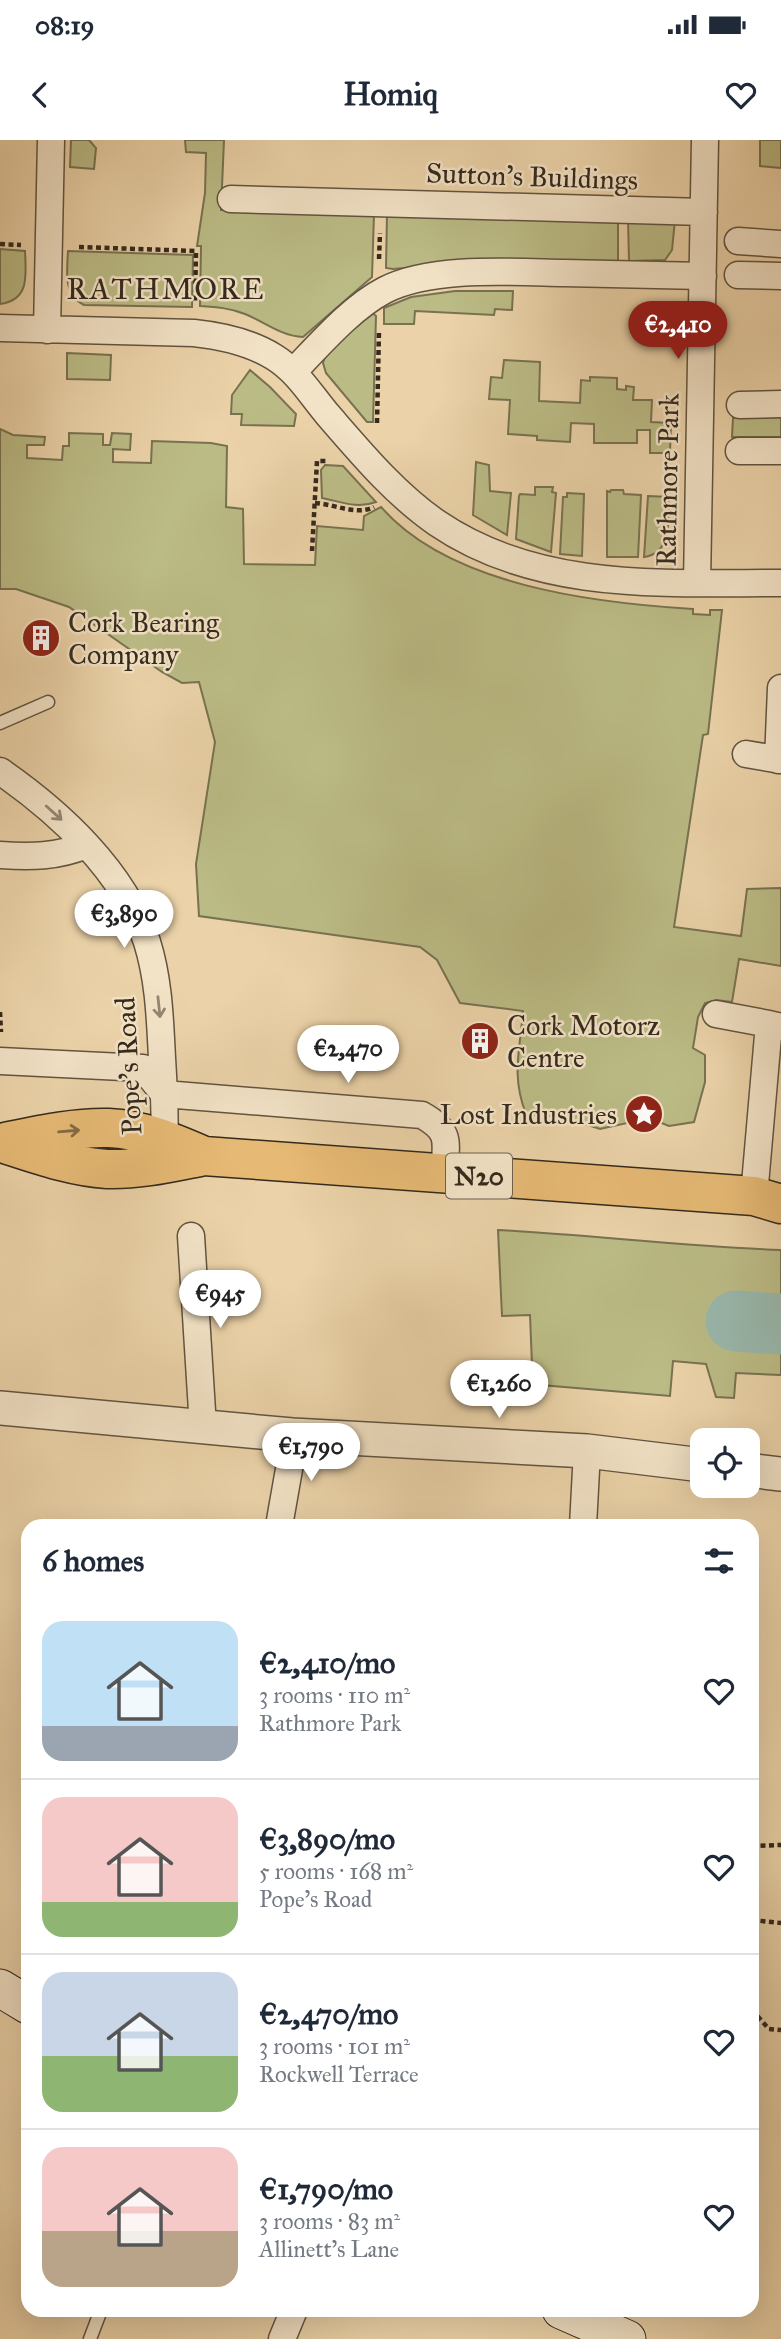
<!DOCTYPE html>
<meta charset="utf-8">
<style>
:root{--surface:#fff;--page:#f2f2f3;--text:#1f2937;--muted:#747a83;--line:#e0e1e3;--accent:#8f2418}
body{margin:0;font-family:"IM FELL Great Primer",serif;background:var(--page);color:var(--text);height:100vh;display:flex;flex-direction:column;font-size:26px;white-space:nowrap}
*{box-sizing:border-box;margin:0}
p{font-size:23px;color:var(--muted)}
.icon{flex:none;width:38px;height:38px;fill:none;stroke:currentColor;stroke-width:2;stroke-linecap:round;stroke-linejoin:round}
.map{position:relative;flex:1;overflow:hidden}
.drawer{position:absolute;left:21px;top:1379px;width:738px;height:798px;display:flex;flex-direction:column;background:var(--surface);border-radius:21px;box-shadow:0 7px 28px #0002}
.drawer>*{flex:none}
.tools{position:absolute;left:690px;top:1288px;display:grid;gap:14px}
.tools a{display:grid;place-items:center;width:70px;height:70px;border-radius:14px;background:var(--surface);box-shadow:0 7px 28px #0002;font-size:35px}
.price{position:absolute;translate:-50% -60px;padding:0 16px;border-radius:24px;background:#fff;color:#222;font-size:23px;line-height:46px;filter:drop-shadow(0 2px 4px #0008)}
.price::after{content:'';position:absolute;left:50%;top:42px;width:21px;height:16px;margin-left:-10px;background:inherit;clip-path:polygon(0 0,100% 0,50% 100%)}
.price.selected{background:var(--accent);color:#fff}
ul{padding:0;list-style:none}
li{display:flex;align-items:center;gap:21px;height:175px;padding:0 21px}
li+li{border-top:2px solid var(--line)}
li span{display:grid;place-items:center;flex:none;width:196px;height:140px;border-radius:21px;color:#555}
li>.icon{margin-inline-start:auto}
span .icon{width:84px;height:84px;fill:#fffc;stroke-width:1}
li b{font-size:30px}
h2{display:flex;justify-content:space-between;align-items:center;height:84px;padding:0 21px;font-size:30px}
.status{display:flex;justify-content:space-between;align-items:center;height:49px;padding:0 35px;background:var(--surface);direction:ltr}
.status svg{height:19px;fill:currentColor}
header{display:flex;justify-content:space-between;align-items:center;height:91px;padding:0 21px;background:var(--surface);font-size:32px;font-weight:700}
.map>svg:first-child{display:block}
</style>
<div class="status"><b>08:19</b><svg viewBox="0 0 49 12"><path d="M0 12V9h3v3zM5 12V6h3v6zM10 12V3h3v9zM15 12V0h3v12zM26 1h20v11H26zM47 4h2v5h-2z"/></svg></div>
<header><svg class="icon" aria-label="back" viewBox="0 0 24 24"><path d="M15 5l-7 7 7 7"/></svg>Homiq<svg class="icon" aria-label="heart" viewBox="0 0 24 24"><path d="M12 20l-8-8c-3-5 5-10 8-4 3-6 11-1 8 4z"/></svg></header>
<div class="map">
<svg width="781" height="2199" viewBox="0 0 781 2199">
<rect width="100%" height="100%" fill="#ebd2a8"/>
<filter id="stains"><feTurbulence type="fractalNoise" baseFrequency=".00286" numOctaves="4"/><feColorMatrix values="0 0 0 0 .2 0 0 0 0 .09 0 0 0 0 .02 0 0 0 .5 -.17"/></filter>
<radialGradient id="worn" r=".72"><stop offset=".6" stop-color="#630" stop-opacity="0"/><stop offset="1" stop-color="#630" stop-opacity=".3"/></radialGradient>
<!-- green -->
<path fill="#bbbb85" stroke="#787251" stroke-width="2" d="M71,0H89L96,8L94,29L70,27Z
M185,0H224L221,70L374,74L372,137L303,197C281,196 265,182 245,174C230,168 216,167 200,166L201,106H197L205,53L206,13L186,12Z
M760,0H781V28L760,26Z
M387,74L618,79V121H485L393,129L386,128Z
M628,79L675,80L672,110L665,120L629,121Z
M0,109L25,111C26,135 30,160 0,164Z
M68,111L193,115L192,167L84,165C63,155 67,131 68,111Z
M455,151H513L512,170L495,169L494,175L415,171L414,184H384V168L411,157Z
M370,171L376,176L373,282H367L326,233L323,223L326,213Z
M67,213L111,215L110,240L67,239Z
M504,220L540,222L539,261L580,263L581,240L590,241V237L617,238V249L626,250V246L634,247L633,260H652L651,282L671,283L670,313H650V290H637V303H594V284L571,283L570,302L537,300V296L508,294L510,260L489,259L491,237L502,238Z
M250,230L270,247L296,274L294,286L241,285L242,274H231L232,255Z
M781,277V297H732L733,278Z
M0,289L13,295L45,297L44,305H27V318L62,320L63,306H69V293L103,294V305H110L112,293L131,294L130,310L113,309V322L151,323L152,301L211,303L227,306L226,367L243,369L244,424L315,425L317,386L363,390L364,376L381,367C450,446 595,463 693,469V474L710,475V470H722L708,594L703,595L674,787L741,796L747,749L781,748V826L739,819L732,862L716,860L705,863L698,877L693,908L705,915V942L694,982L669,986L659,982L658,970L649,968L637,970L632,982L600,989L563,977L526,974C511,936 520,910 523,871L460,863L437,820L420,807L199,776L196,724L215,602L199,542L182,543L162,532L69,467L16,449H0Z
M476,322L489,325L490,351L511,353L507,395L473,375Z
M325,325L343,326L376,362C357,369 342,362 322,358L321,330Z
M535,347H553L552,352L556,353L551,412L516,399L519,356L520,354L535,355Z
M611,350H623L624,354L641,355L638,417H607V351L610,352Z
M567,353L584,354L582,416L560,414L563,357H567Z
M648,356L669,357C668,379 673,413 644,417Z
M498,1090C593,1095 687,1107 781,1110V1235L736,1233L734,1258L716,1257L706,1224L673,1221L670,1256L541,1245L540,1227L532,1225L530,1175L502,1176Z"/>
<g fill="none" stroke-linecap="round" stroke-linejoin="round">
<!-- river -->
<path stroke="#98b7ac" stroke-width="61" d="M736,1181L781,1184"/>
<defs>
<path id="service" d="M0,583L48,562
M90,2199L101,2170"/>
<path id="minor" d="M231,59L704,72
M738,101L781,104
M738,135L781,136
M0,188L194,193C222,196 250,202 274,217C297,231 311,255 328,275C361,313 395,354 437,383C538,452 665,443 781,443
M47,190L51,0
M294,231C320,204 352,167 385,150C432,126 513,132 564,133C611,134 657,135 703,136
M740,265L781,264
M739,311H781
M697,443L705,0
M746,614L781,620
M778,620L781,548
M0,631C59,672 124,731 147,802C159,840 160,880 162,918C164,950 166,982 164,1014
M0,715C31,717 57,717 86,705
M716,874L769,884
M0,921L143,928L164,954L422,975C452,992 446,1002 444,1033
M754,1056L769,884L781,887
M191,1096L203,1287
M279,1386L291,1318L292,1295
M583,1386L587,1311
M282,2199L294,2170"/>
<path id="tertiary" d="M0,1268L292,1295L587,1311L702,1325
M747,1330L781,1334"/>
<path id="secondary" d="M0,1848L28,1865
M561,2170L627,2199"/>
<path id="trunk" d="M5,1002C39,995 75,987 109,988C142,989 174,1003 204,1016
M2,1003C36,1014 72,1027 107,1029C140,1030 173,1022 204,1016L754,1056L781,1064"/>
</defs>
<!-- service casing -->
<use href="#service" stroke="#625440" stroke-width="15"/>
<!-- minor casing -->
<use href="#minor" stroke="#625440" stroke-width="29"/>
<!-- tertiary casing -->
<use href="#tertiary" stroke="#625440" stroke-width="36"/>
<!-- secondary casing -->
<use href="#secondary" stroke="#352a1d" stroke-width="39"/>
<!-- trunk casing -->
<use href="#trunk" stroke="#352a1d" stroke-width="41"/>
<!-- path -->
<path stroke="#352a1d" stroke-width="4.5" stroke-dasharray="5 3.5" stroke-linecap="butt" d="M0,104L21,105
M79,107L196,111L195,163
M379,119L380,93
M377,283L379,190
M315,363C335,364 356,376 374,367
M312,411L317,321H327
M0,872L1,892
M752,1706L781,1705
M752,1780L781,1783
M752,1870L769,1889L781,1890"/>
<!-- service -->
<use href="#service" stroke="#f2e2c6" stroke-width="12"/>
<!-- minor -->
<use href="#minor" stroke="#f2e2c6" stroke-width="26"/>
<!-- tertiary -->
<use href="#tertiary" stroke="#f2e2c6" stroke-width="33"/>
<!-- secondary -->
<use href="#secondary" stroke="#f2e2c6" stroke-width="37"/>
<!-- trunk -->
<use href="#trunk" stroke="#e6b974" stroke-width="38"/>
</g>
<!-- one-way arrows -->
<defs><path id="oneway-shaft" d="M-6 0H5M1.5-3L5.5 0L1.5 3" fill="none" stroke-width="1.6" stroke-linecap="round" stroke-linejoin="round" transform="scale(1.75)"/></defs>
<g stroke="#948672">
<use href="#oneway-shaft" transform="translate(54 673) rotate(42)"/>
<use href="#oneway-shaft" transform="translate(159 867) rotate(84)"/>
</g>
<use stroke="#856a44" href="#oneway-shaft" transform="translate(69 991) rotate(-5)"/>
<!-- icons -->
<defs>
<symbol id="building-disc" viewBox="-11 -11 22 22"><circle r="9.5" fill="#8f2418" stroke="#f2e2c6"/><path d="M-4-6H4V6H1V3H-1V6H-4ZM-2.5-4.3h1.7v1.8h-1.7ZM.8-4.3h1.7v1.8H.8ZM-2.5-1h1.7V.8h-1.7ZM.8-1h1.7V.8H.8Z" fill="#fff"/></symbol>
<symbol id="sight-disc" viewBox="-11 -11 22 22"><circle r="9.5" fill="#8f2418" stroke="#f2e2c6"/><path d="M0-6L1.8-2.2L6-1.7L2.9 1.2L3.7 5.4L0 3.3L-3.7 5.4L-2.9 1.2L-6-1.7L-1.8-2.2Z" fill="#fff"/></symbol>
</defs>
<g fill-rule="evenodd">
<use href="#building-disc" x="19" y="476" width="44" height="44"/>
<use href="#building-disc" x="458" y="879" width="44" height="44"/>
<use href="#sight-disc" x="622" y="952" width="44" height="44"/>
</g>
<g text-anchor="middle" stroke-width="5" stroke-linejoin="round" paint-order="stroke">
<!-- shield labels -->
<rect fill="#f2e2c6" stroke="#6e6150" stroke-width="2" x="446" y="1013.5" width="66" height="45" rx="5"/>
<g font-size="26" font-weight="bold" fill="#352a1d">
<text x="479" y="1045">N20</text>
</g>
<!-- street labels -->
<g font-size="28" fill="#352a1d" stroke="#f2e2c6">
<text transform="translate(532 36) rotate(2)" y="10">Sutton's Buildings</text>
<text transform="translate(667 340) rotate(-89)" y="10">Rathmore Park</text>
<text transform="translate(128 926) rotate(-93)" y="10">Pope's Road</text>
</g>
<!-- poi labels -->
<g font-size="28" fill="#352a1d" stroke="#f2e2c6" text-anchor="start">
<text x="68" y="492">Cork Bearing<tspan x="68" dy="32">Company</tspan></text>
<text x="507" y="895">Cork Motorz<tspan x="507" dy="32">Centre</tspan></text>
<text x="617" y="984" text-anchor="end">Lost Industries</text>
</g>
<!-- neighbourhood labels -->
<g font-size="30" letter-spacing="2" fill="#352a1d" stroke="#f2e2c6">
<text x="166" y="159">RATHMORE</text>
</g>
</g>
<rect width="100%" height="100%" filter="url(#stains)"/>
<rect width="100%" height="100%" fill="url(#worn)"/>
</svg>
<div class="tools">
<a><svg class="icon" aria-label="locate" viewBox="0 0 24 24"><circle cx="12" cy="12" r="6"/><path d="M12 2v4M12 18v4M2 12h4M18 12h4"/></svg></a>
</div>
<b class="price selected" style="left:678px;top:221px">€2,410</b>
<b class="price" style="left:124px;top:810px">€3,890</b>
<b class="price" style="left:348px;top:945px">€2,470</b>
<b class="price" style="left:220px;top:1190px">€945</b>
<b class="price" style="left:499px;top:1280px">€1,260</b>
<b class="price" style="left:311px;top:1343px">€1,790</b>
<section class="drawer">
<h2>6 homes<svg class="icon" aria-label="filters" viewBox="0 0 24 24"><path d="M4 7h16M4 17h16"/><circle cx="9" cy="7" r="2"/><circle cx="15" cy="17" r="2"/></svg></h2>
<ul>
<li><span style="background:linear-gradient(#bfe0f5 75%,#9aa5b1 0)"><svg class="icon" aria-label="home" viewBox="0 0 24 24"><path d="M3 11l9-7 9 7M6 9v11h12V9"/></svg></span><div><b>€2,410/mo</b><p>3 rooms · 110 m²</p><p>Rathmore Park</p></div><svg class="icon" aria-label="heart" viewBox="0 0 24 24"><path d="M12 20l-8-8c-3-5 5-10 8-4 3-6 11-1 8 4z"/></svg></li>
<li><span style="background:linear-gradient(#f6c9c9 75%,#8fb573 0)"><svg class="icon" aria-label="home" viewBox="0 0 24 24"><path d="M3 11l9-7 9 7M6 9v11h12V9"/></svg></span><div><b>€3,890/mo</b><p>5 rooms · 168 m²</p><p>Pope's Road</p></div><svg class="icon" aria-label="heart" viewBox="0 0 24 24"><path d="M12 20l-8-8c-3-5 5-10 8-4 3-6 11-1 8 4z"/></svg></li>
<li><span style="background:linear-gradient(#c9d6e8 60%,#8fb573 0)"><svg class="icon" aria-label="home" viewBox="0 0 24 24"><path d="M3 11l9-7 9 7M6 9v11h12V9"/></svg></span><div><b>€2,470/mo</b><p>3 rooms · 101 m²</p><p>Rockwell Terrace</p></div><svg class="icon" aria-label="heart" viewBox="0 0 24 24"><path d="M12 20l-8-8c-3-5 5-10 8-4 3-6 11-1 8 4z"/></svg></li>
<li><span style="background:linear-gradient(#f6c9c9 60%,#b9a48a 0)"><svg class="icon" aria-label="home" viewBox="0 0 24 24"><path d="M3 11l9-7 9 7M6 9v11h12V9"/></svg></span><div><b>€1,790/mo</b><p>3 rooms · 83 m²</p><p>Allinett's Lane</p></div><svg class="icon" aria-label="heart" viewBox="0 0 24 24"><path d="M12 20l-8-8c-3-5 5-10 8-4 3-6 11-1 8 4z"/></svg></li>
</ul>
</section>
</div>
